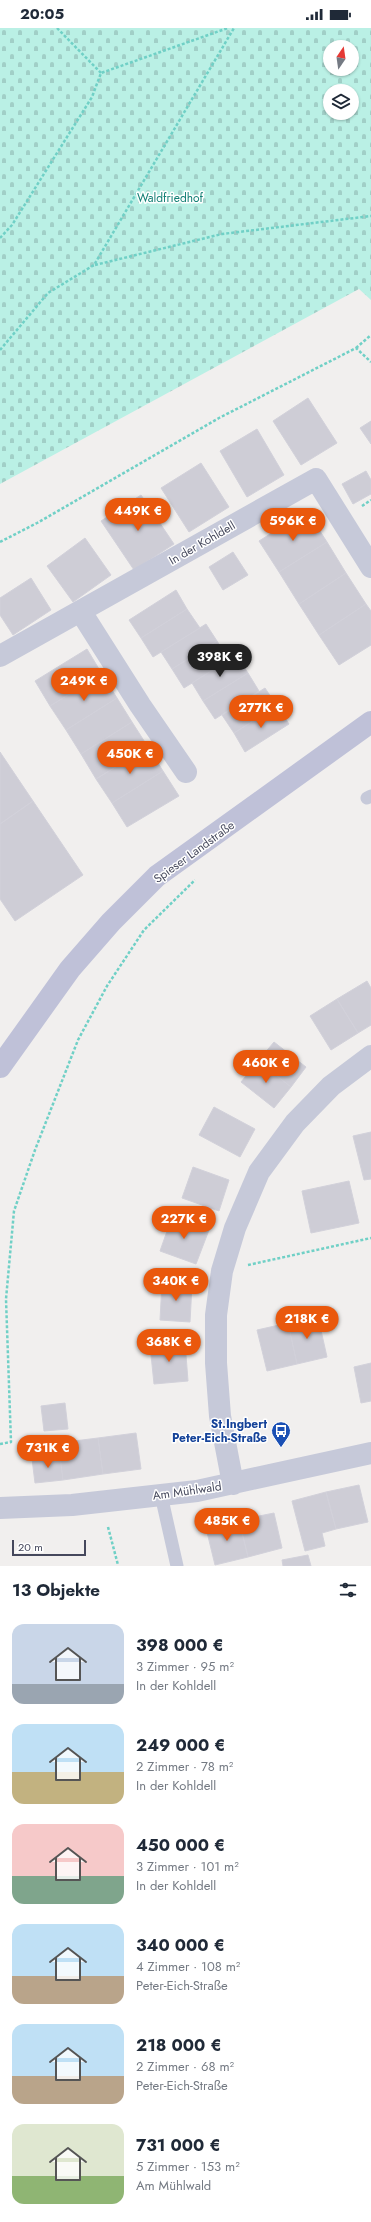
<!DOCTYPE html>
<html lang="de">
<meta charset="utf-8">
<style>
:root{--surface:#fff;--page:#f6f6f7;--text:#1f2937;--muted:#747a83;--accent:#ea580c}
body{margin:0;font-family:Jost,sans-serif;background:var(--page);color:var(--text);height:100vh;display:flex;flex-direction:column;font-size:15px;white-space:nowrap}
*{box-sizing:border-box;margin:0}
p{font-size:13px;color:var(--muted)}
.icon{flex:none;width:22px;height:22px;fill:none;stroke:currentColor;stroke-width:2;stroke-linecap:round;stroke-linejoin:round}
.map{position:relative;height:1538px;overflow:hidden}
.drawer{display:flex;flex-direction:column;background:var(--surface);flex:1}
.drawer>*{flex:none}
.needle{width:26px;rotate:13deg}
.tools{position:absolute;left:323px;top:12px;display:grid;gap:8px}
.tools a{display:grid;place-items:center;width:36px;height:36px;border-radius:50%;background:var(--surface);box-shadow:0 1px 3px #0004;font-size:20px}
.scale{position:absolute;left:12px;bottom:10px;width:74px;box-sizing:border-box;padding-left:4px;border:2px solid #45485c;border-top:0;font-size:11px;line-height:14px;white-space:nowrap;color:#45485c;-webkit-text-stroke:3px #fff;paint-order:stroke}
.price{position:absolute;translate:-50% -34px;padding:0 9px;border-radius:14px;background:var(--accent);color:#fff;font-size:13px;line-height:26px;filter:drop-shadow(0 1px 2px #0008)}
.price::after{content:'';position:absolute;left:50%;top:24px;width:12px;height:9px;margin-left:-6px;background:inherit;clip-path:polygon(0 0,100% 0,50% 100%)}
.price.current{background:#222;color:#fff}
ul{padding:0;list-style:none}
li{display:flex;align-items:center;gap:12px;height:100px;padding:0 12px}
li span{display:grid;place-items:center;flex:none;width:112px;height:80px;border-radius:12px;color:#555}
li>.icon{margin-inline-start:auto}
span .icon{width:48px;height:48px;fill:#fffc;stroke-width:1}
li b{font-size:17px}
h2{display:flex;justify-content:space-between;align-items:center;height:48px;padding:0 12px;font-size:17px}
.status{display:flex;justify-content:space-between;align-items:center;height:28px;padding:0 20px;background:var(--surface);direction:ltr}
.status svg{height:11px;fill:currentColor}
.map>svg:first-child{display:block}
</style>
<div class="status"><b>20:05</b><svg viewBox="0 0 49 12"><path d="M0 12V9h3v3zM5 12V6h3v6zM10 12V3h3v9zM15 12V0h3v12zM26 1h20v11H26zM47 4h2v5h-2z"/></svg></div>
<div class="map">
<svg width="371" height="1538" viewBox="0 0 371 1538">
<defs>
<pattern id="cemetery-stones" width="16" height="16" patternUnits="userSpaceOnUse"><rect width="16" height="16" fill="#baf0e5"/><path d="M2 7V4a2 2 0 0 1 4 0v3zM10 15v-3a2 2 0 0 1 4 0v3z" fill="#a1cfc7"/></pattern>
</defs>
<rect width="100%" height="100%" fill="#f1efee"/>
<!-- cemetery -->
<path fill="url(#cemetery-stones)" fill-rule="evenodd" d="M0,0H371V272L359,261L0,456ZM330,19H352V41H330ZM330,63H352V85H330Z"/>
<!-- building -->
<path fill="#cecdd6" stroke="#d2d1da" d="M308,370L337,415L301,437L273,393Z
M371,393V416L360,400Z
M257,401L284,447L247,469L220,423Z
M201,435L229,479L189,504L161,460Z
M366,443L371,452V466L353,476L342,456Z
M141,467L174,516L134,542L101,493Z
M307,483L327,514L279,544L259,513Z
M85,510L111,547L73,574L47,538Z
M327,514L346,545L299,576L279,544Z
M233,524L248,547L223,562L209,539Z
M346,545L366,576L319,607L299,576Z
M31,550L51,582L13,607L0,587V570Z
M176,562L187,581L141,610L129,592Z
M366,576L371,583V617L339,637L319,607Z
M187,581L200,600L153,629L141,610Z
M206,596L217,613L172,641L161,624Z
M217,613L229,632L184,660L172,641Z
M87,621L102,646L50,678L35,653Z
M236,627L248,645L203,673L192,655Z
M248,645L259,663L215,691L203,673Z
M102,646L117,670L66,702L50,678Z
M265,660L277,678L234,705L222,687Z
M117,670L132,694L81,726L66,702Z
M277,678L289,696L245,724L234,705Z
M132,694L148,719L96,751L81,726Z
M148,719L163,743L112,775L96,751Z
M0,724L33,773L0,796Z
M163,743L179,768L127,799L112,775Z
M33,773L83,847L15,893L0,871V796Z
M367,953L371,960V997L358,1005L337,971Z
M337,971L358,1005L331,1022L310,988Z
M274,1014L306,1039L291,1059L258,1033Z
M258,1033L291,1059L274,1080L241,1054Z
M214,1079L255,1101L240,1129L199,1107Z
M371,1104V1151L364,1152L353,1108Z
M193,1139L229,1152L219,1183L182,1170Z
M349,1153L359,1195L311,1205L302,1163Z
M172,1189L209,1202L196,1236L160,1223Z
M162,1255L192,1257L190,1294L160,1292Z
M318,1289L327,1329L297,1336L288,1295Z
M288,1295L297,1336L267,1343L257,1302Z
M185,1314L188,1353L154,1356L150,1317Z
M371,1335V1373L361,1375L354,1339Z
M65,1375L68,1401L44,1403L41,1378Z
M136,1405L141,1441L103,1446L98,1410Z
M98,1410L103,1446L63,1452L58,1415Z
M60,1427L63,1452L35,1455L32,1431Z
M359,1457L368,1494L336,1501L326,1464Z
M326,1464L336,1501L322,1505L325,1518L305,1523L292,1473Z
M274,1485L282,1520L248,1529L239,1492Z
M239,1492L248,1529L215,1537L206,1500Z
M308,1527L311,1538H283L282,1532Z"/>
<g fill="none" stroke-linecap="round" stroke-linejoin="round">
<!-- path -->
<path stroke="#70d0c6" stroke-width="2.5" stroke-dasharray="3 2" stroke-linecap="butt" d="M57,0L101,45
M0,210L12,197L92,69L101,45L228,0
M95,237L222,206L371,188
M356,320L371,307
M0,322L48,265L94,237L234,0
M362,478L371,472
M0,514L37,495L219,390L356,320L371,334
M248,1237L371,1210
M0,1416L11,1414L6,1271L14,1183L35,1122L78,1012L107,958L144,902L195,852
M108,1499L118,1537"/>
<!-- lane -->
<path stroke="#c6c9d9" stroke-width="13" d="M367,770L371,768
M161,1467L177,1538"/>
<!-- street -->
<path stroke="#c6c9d9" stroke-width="22" d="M81,584L140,677L186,744
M0,628L316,451L371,539
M233,1456L220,1388L216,1335V1287L222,1243L235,1200L259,1144L295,1095L331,1058L371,1028
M0,1480L72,1477L197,1463L371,1425"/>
<!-- secondary -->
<path stroke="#bfc1d8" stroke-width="22" d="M0,1039L70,941L111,894L157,848L371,694"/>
</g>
<!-- icons -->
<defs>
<symbol id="bus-pin" viewBox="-11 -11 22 30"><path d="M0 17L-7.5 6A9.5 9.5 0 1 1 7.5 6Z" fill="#1a4fb4" stroke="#fff"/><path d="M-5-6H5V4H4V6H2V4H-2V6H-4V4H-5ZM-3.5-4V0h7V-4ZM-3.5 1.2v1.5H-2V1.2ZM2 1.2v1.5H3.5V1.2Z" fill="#fff"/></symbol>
</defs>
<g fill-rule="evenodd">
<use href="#bus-pin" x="270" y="1392" width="22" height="30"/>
</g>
<g text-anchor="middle" stroke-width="3" stroke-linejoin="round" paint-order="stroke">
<!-- park labels -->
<g font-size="12" fill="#138075" stroke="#fff">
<text x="170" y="174">Waldfriedhof</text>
</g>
<!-- street labels -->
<g font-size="12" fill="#45485c" stroke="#fff">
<text transform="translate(202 515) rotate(-30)" y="4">In der Kohldell</text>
<text transform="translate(194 824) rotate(-36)" y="4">Spieser Landstraße</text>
<text transform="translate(187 1463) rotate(-8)" y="4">Am Mühlwald</text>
</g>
<!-- transit labels -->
<g font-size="12" font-weight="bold" fill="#164399" stroke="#fff" text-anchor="end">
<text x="267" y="1400">St.Ingbert<tspan x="267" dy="14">Peter-Eich-Straße</tspan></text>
</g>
</g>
</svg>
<div class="tools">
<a><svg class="needle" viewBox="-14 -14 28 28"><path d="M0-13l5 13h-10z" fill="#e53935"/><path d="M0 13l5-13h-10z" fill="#747a83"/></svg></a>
<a><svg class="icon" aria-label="layers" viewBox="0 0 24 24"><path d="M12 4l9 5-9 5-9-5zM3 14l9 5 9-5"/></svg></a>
</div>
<div class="scale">20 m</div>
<b class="price" style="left:138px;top:504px">449K €</b>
<b class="price" style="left:293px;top:514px">596K €</b>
<b class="price current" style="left:220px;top:650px">398K €</b>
<b class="price" style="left:84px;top:674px">249K €</b>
<b class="price" style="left:261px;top:701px">277K €</b>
<b class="price" style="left:130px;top:747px">450K €</b>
<b class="price" style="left:266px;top:1056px">460K €</b>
<b class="price" style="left:184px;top:1212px">227K €</b>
<b class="price" style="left:176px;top:1274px">340K €</b>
<b class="price" style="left:307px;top:1312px">218K €</b>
<b class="price" style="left:169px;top:1335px">368K €</b>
<b class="price" style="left:48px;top:1441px">731K €</b>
<b class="price" style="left:227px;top:1514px">485K €</b>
</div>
<section class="drawer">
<h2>13 Objekte<svg class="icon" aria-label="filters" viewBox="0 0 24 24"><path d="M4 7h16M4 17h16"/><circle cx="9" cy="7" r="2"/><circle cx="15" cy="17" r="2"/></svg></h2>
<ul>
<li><span style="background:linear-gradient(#c9d6e8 75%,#9aa5b1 0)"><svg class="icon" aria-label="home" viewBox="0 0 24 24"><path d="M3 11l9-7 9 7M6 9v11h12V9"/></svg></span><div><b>398 000 €</b><p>3 Zimmer · 95 m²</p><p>In der Kohldell</p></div></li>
<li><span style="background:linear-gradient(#bfe0f5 60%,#c2b280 0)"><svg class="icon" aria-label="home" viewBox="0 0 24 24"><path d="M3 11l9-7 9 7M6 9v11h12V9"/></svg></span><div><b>249 000 €</b><p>2 Zimmer · 78 m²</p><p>In der Kohldell</p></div></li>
<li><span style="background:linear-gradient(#f6c9c9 65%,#7fa58c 0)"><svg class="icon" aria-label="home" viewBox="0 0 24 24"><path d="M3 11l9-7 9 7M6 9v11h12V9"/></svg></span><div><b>450 000 €</b><p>3 Zimmer · 101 m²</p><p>In der Kohldell</p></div></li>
<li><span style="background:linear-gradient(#bfe0f5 65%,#b9a48a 0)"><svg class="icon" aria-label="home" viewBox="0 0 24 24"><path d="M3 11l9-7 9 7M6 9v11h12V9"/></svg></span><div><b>340 000 €</b><p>4 Zimmer · 108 m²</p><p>Peter-Eich-Straße</p></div></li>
<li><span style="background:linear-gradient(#bfe0f5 65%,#b9a48a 0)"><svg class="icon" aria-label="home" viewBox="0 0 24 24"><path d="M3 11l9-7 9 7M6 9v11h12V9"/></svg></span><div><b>218 000 €</b><p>2 Zimmer · 68 m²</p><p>Peter-Eich-Straße</p></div></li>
<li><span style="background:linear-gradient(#dfe7d0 65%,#8fb573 0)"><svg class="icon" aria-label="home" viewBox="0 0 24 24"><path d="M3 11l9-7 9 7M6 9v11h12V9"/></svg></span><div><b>731 000 €</b><p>5 Zimmer · 153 m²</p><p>Am Mühlwald</p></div></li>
</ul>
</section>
